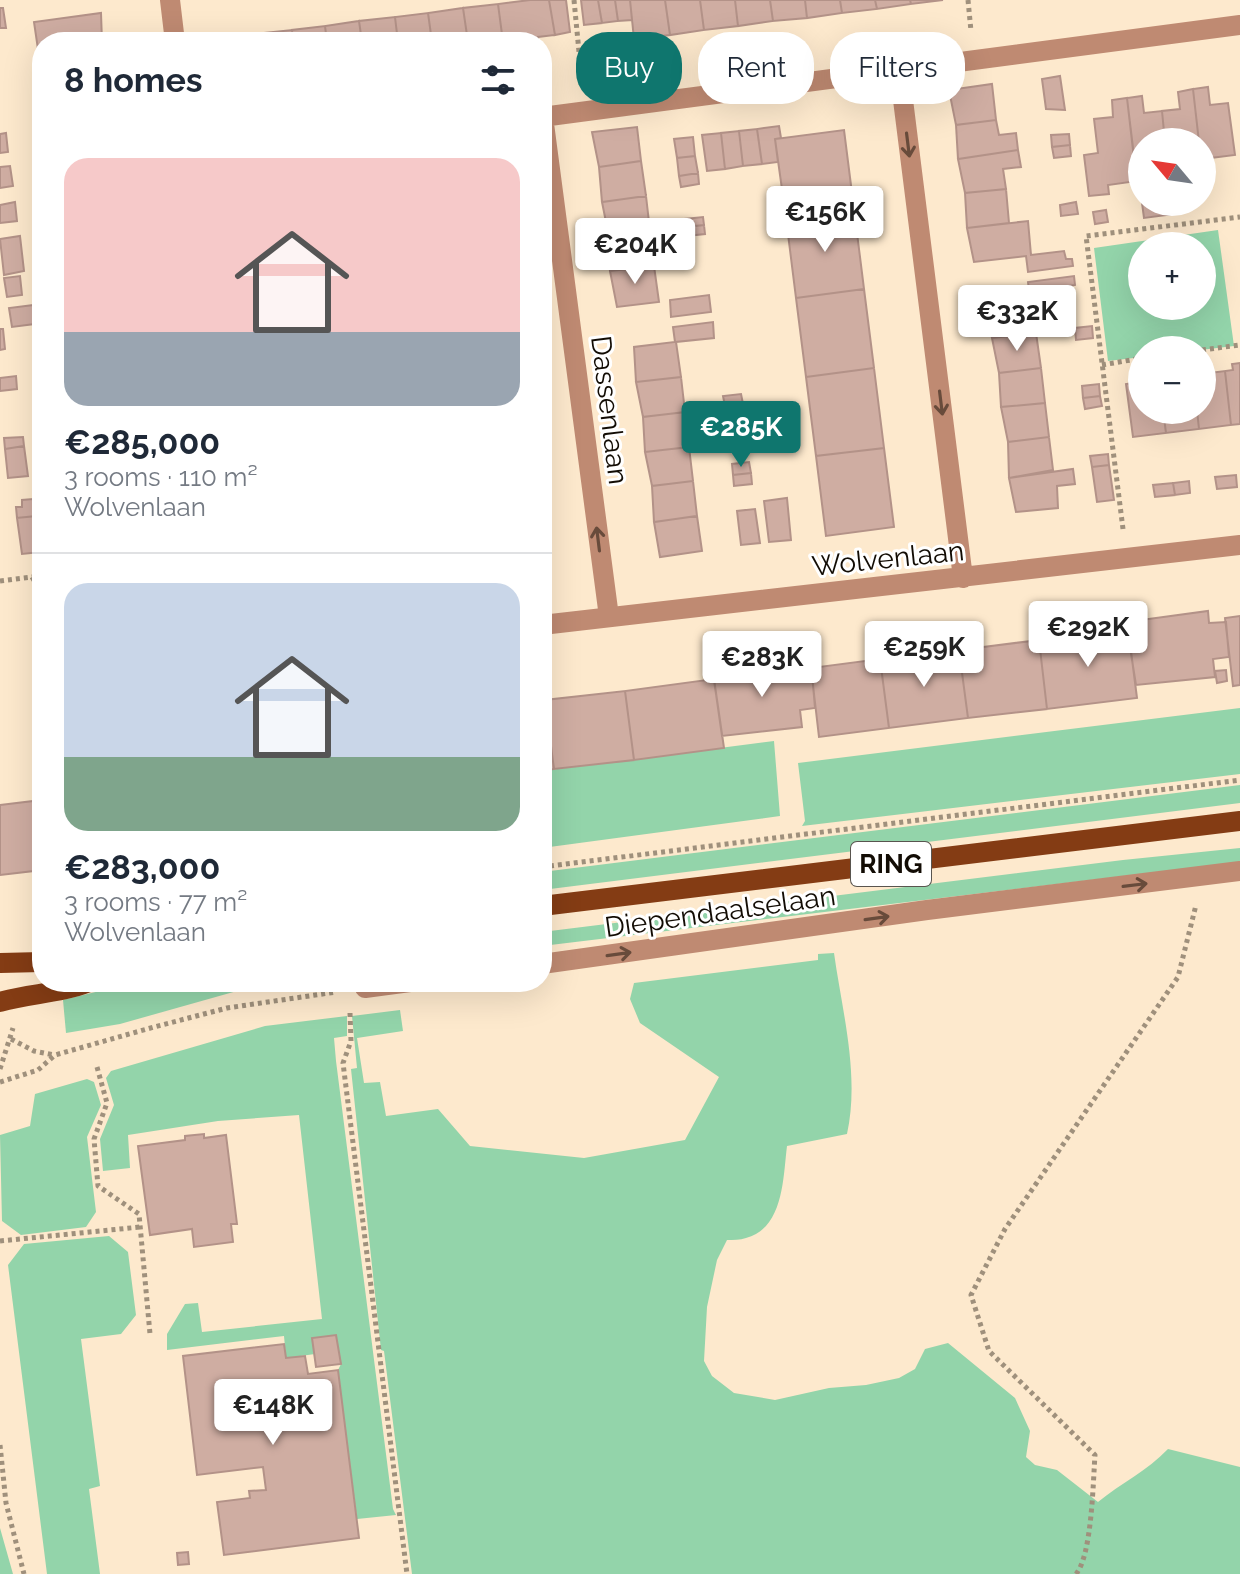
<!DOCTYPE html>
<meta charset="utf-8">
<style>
:root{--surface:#fff;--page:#f2f2f3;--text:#1f2937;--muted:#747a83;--line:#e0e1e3;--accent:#0f766e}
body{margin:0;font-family:Raleway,sans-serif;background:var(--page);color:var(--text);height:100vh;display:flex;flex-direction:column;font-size:30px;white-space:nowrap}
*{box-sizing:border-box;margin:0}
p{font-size:26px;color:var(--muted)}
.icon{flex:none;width:44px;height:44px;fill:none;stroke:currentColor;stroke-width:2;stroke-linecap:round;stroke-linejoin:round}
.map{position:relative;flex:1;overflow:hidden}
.drawer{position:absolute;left:32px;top:32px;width:520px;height:960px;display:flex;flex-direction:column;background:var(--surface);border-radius:32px;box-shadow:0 8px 32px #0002}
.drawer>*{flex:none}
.hud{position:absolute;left:576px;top:32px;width:544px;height:72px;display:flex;gap:16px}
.needle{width:52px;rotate:299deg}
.fabs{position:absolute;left:1128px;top:128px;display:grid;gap:16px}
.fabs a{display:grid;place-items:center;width:88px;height:88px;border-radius:50%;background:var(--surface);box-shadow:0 8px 32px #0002;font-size:40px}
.price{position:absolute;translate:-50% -68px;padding:0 18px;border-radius:8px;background:#fff;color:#222;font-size:26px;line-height:52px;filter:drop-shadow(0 2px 4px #0008)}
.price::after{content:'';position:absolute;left:50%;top:48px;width:24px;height:18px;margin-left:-12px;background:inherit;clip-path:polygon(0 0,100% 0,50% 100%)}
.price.on{background:var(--accent);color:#fff}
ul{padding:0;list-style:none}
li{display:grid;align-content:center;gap:16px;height:424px;padding:0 32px}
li+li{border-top:2px solid var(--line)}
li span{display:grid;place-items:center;height:248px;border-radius:24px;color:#555}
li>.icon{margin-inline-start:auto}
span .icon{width:144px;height:144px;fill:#fffc;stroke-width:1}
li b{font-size:34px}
h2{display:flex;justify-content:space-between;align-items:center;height:96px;padding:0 32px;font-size:34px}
.pill{padding:0 28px;border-radius:32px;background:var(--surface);box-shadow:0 8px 32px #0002;font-size:28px;line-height:72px}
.pill.on{background:var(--accent);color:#fff}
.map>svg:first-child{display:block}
</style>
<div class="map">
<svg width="1240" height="1574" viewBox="0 0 1240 1574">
<rect width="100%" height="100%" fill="#fde9cd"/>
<!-- green -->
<path fill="#93d4aa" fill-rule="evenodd" d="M1218,230L1234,346L1200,350H1142V357L1108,361L1094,248ZM1142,246H1202V306H1142Z
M1240,708V774L802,826L805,821L798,763Z
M774,741L780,816L542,848V771Z
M1240,785V803L542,890V872Z
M1240,848V862L542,946V932L1123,860Z
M834,953C842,1011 860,1075 847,1134L787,1146C783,1177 784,1228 746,1238C740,1240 733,1240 727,1240L717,1260L707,1307L704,1361L712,1376L734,1393L775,1400L829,1388L866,1385L899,1378L915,1369L925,1349L948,1343L1015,1398L1030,1431L1026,1457L1035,1465L1057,1470L1098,1502C1121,1483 1147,1471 1168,1449L1240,1467V1574H412L384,1351L381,1350L351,1069L357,1068L352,1016L400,1010L403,1031L357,1038L364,1083L380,1082L386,1116L438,1109L470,1146L584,1158L685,1140L719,1077L640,1023L630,999L634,983L818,960V954Z
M156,982H304L237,991L120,1024L66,1033L63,1000L120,986Z
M347,1016V1036L334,1038L336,1061L393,1509L396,1515L357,1519L338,1370L341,1364L336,1335L312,1338L315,1354L286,1358L284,1336L167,1350V1334L185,1304L198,1303L202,1332L322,1319L299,1115L218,1121L128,1135L130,1168L103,1171L100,1139L114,1105L106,1078L111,1071L265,1026Z
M87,1079L94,1082L101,1105L87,1137L96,1212L86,1227L21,1235L2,1221L0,1135L30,1126L35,1094Z
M109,1236L128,1252L136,1315L121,1334L81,1339L100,1486L89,1489L100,1574H47L8,1265L24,1244Z
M0,1528L13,1574H0Z"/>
<!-- building -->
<path fill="#cfada2" stroke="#b39288" stroke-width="2" d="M530,0H549L555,35L538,37V42H503L498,4Z
M549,0H566L570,32L555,35Z
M581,0H598L602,23L584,25Z
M598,0H615L618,21L602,23Z
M615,0H630L632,20L618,21Z
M630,0H665L670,35L634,39Z
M665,0H700L704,30L670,35Z
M700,0H735L738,26L704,30Z
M735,0H770L773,21L738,26Z
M770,0H805L807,18L773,21Z
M840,0H875L877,9L842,13Z
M840,0L842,13L807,18L805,0Z
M875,0H910L911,4L877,9Z
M910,0H943L911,4Z
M498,4L503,42H468L463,8Z
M0,8H3L6,28H0Z
M463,8L468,42H432L428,13Z
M101,13L102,42H42V56H39L34,22Z
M428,13L432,42H398L395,17Z
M395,17L398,42H362L359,21Z
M359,21L362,42H327L325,26Z
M325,26L327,42H293L292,30Z
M292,30L293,42H256L255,34Z
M255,34L256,42H221V39Z
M1060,76L1065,110L1046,109L1042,79Z
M992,84L996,120L956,125L949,90Z
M1208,87L1210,105L1228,103L1235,155L1202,159V142H1199L1193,89Z
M1193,89L1199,142H1165L1162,111L1180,109L1178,92Z
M1142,96L1144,113L1162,111L1165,142H1142V166L1135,167L1127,98Z
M1127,98L1137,181L1108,185L1109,194L1089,196L1084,155L1098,153L1094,119L1113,117L1112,100Z
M996,120L999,135L1016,133L1018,150L958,159L956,125Z
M779,126L781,138L775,139L778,162L762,164L757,129Z
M637,127L641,161L599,167L592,132Z
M757,129L762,164L743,166L739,131Z
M844,130L854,209L786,218L775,139Z
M739,131L743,166L725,169L721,133Z
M6,133L8,152L0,153V134Z
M721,133L725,169L707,171L702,135Z
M1069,134L1070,145L1052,147L1051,135Z
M693,137L695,156L677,158L674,139Z
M1070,145L1071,156L1054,158L1052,147Z
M1018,150L1021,167L1003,169L1006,189L965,193L958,159Z
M695,156L698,173L679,176L677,158Z
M641,161L646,196L602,202L599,167Z
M10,166L13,186L0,188V167Z
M698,173L699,184L681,187L679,176Z
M1006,189L1009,223L967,228L965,193Z
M646,196L650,231L609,237L602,202Z
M15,202L17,221L0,223V205Z
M1076,202L1078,214L1061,216L1060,205Z
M1174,202L1175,214L1144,218L1142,203Z
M854,209L864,289L796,298L786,218Z
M1106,210L1108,222L1095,224L1093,212Z
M703,217L704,225L686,227L685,219Z
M1028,221L1031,255L1064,251L1066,259H1072L1073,266L1028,272L1026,256L974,262L967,228Z
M704,225L705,234L687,236L686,227Z
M650,231L654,266L610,271L609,237Z
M20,236L24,271L4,275L0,239Z
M654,266L659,302L617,307L610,271Z
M20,276L22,295L7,297L4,278Z
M1074,276L1075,285L1068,286L1069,293L1032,298L1036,333L992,338L989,303L1030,298L1028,282Z
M864,289L874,368L806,377L796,298Z
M709,295L711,312L671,317L670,300Z
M42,304V323L12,327L9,308Z
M713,322L714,338L676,342L681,377L636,382L634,347L675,342L673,327Z
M1092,326L1093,338L1076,340L1075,328Z
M0,329H3L5,349L0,350Z
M1036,333L1041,368L999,373L992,338Z
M1240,363V424L1231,425L1225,371L1233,370L1232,364Z
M874,368L884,448L816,456L806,377Z
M1041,368L1045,403L1001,407L999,373Z
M1225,371L1231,425L1199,429L1197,410H1202V374Z
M1138,375H1142V410H1163L1166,433L1133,437L1126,384L1139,382Z
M16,376L17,389L0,391V378Z
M681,377L685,412L643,417L636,382Z
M1099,384L1100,396L1083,398L1082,386Z
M741,394L743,404L725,406L723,396Z
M1100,396L1102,406L1085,409L1083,398Z
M1045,403L1049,437L1008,442L1001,407Z
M743,404L744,417L726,419L725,406Z
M1163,410H1197L1199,429L1166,433Z
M685,412L689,447L645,452L643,417Z
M23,437L24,446L5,449L4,438Z
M1049,437L1053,470L1009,478L1008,442Z
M24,446L28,476L8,478L5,449Z
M689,447L693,481L652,486L645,452Z
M884,448L894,527L826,536L816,456Z
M1108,454L1109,465L1092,467L1090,456Z
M749,462L751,473L733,475L732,464Z
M1109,465L1114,500L1097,502L1092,467Z
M1073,469L1075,484L1057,486L1058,508L1016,512L1009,478Z
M751,473L752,484L734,486L733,475Z
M1236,475L1237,487L1217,489L1215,477Z
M693,481L697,516L654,522L652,486Z
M1189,481L1190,493L1175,495L1173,483Z
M1173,483L1175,495L1155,497L1153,485Z
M787,498L791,540L769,542L764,501Z
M33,499L36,516L17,518L16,507H22V500Z
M755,509L760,543L741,545L737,511Z
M36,516L40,552L22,554L17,518Z
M697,516L702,551L660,557L654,522Z
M1208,611L1209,623L1226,622L1229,657L1213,659L1215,677L1136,685L1126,622Z
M1240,616V685L1233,686L1225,618Z
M1128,628L1137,698L1047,709L1039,640Z
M1039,640L1047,709L968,718L959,650Z
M959,650L968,718L889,728L880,659Z
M880,659L889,728L819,737L811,668Z
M794,663L795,675L812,673L815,708L800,710L802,727L722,736L713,673Z
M1226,670L1227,681L1217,683L1215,671Z
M714,679L724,748L634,760L625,691Z
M625,691L634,760L554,769L545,700Z
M542,700H545L554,769L542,771Z
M42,800V870L0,875V805Z
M204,1134V1138L226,1135L237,1224H231L233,1242L194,1247L192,1229L150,1235L138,1146L185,1140V1136Z
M336,1335L341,1364L316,1367L312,1338Z
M284,1344L286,1358L305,1356L308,1374L338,1370L359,1538L224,1555L217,1502L250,1498L249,1491L266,1490L263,1467L197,1475L183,1356Z
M188,1552L189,1564L178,1565L177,1553Z"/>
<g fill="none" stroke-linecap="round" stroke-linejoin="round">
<!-- path -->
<path stroke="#9f907c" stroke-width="5" stroke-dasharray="4 4" stroke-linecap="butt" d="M574,0L582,83
M968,0L971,31
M1202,350L1240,345
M1102,365L1142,358
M1123,529L1086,236L1240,217
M0,581L32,577L42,594
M542,867L1240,780
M350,1013L351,1041L343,1063L407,1574
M11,1039L34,1051L54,1055
M97,1067L107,1103L94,1139L98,1186L139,1214L150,1334
M0,1069L13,1028
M0,1082L38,1070L55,1055L154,1027L227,1008L336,992
M0,1241L140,1227
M0,1445L6,1503L24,1574
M1076,1574C1092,1555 1093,1482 1095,1455L989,1351L971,1295L1005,1229L1178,977L1196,905"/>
<!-- minor -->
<path stroke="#bf8a72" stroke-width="20" d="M170,0L175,42
M899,68L963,578
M543,116L609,617
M542,117L1240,25
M542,625L1240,545
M542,964L927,910L1240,871
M364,982L365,988L410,982"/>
<!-- primary -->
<path stroke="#843c14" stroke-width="20" d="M542,906L1240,821
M0,963L42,962
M0,1002C29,993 60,994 89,982"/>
</g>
<!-- one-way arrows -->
<defs><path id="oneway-shaft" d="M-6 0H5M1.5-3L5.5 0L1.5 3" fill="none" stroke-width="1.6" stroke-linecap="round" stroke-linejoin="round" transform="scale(2)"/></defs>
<g stroke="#684b3b">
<use href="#oneway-shaft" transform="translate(908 145) rotate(83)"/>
<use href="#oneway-shaft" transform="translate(941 403) rotate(83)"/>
<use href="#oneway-shaft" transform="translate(598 539) rotate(-97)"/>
<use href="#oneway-shaft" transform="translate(1135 885) rotate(-7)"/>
<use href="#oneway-shaft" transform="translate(877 918) rotate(-8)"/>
<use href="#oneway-shaft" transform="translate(619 954) rotate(-8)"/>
</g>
<g text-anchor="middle" stroke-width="6" stroke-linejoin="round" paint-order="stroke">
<!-- shield labels -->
<rect fill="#fff" stroke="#59554f" stroke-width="2" x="851" y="842" width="80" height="44" rx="6"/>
<g font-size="26" font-weight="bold" fill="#120c04">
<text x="891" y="873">RING</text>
</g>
<!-- street labels -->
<g font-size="28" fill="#120c04" stroke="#fff">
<text transform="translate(610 410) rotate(83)" y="10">Dassenlaan</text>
<text transform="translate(888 558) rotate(-6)" y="10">Wolvenlaan</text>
<text transform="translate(720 911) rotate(-8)" y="10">Diependaalselaan</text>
</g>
</g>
</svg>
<div class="fabs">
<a><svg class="needle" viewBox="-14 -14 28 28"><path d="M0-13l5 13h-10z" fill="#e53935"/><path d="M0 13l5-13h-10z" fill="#747a83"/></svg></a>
<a>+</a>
<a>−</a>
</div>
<b class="price" style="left:825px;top:254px">€156K</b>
<b class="price" style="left:635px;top:286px">€204K</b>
<b class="price" style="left:1017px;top:353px">€332K</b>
<b class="price on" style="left:741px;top:469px">€285K</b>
<b class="price" style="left:1088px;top:669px">€292K</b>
<b class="price" style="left:924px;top:689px">€259K</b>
<b class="price" style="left:762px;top:699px">€283K</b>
<b class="price" style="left:273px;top:1447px">€148K</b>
<div class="hud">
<a class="pill on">Buy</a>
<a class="pill">Rent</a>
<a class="pill">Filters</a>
</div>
<section class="drawer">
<h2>8 homes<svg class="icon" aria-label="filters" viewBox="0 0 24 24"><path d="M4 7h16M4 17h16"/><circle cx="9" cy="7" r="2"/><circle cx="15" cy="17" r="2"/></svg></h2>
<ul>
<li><span style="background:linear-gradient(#f6c9c9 70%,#9aa5b1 0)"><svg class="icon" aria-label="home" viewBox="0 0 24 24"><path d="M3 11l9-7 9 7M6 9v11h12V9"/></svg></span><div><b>€285,000</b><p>3 rooms · 110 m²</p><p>Wolvenlaan</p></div></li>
<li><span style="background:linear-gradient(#c9d6e8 70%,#7fa58c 0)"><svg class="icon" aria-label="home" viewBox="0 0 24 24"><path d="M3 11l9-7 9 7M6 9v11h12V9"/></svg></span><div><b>€283,000</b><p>3 rooms · 77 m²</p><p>Wolvenlaan</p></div></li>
</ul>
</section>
</div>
